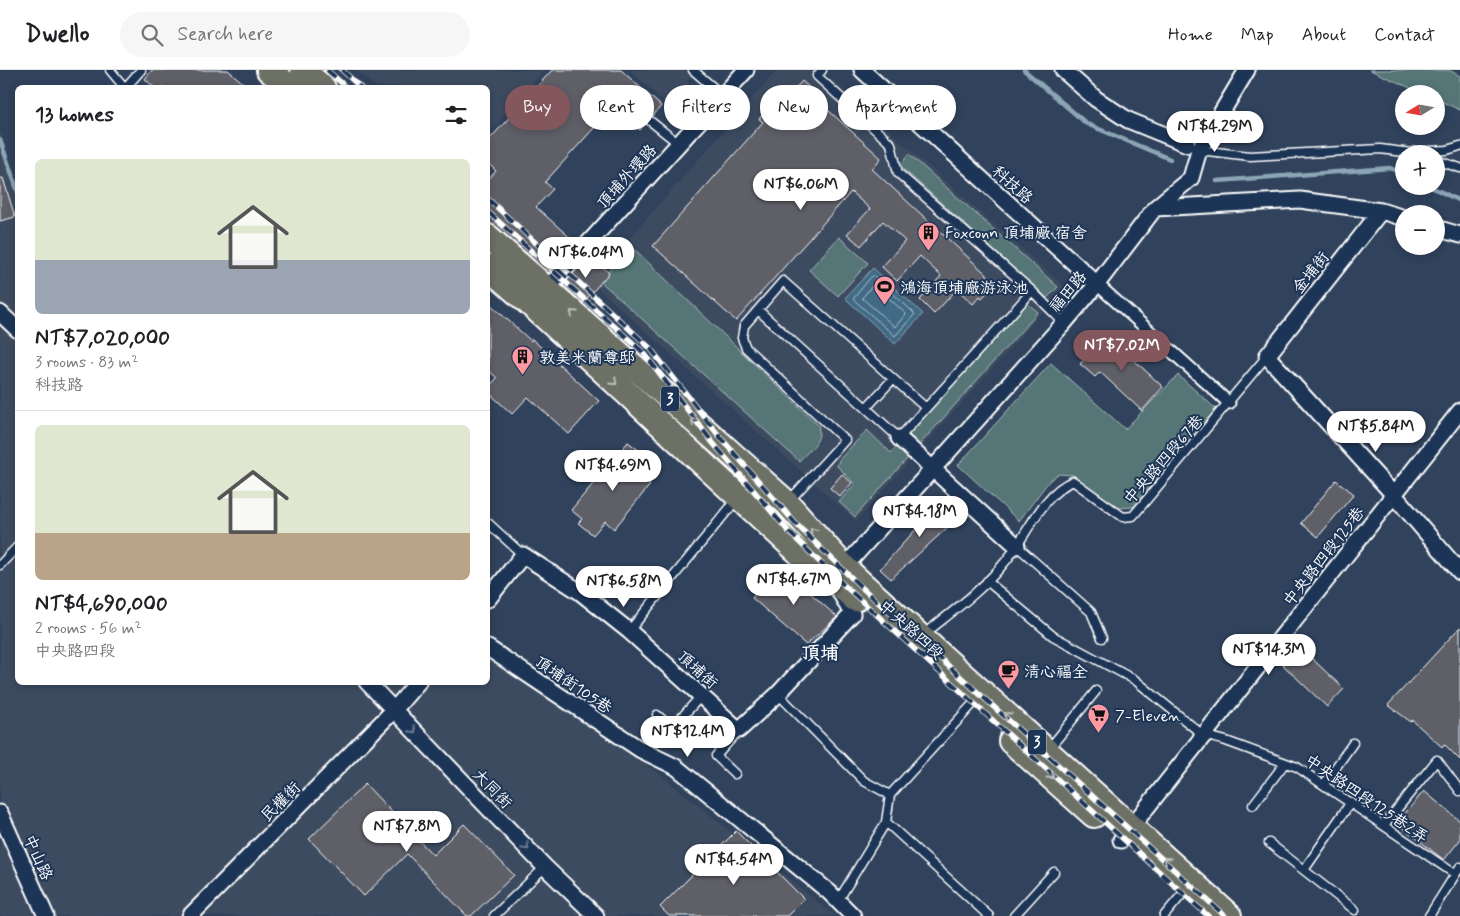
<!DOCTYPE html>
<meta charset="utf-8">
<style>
:root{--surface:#fff;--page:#f6f6f6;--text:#202124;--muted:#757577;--line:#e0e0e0;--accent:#84575d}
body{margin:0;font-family:Mynerve,"LXGW WenKai TC",sans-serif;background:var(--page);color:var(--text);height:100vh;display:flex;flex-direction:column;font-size:19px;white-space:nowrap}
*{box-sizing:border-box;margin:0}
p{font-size:16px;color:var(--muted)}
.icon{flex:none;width:28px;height:28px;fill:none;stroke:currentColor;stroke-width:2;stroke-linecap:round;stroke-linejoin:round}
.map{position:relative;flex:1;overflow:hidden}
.drawer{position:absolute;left:15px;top:15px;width:475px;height:600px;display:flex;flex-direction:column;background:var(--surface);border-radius:8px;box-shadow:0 2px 8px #0003}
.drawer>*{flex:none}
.top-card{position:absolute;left:505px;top:15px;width:475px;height:45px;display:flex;gap:10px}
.needle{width:32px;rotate:259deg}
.controls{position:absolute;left:1395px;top:15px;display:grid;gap:10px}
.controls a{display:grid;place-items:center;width:50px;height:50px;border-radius:50%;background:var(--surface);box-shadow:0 2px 8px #0003;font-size:25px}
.price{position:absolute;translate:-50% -42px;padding:0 11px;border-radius:18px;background:#fff;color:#222;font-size:16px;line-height:32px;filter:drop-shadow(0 1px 2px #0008)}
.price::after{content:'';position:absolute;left:50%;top:30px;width:15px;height:11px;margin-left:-8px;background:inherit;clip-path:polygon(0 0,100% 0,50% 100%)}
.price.selected{background:var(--accent);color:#fff}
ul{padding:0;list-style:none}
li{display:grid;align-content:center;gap:10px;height:265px;padding:0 20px}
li+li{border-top:1px solid var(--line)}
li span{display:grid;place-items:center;height:155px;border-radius:8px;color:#555}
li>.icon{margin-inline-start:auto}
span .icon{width:90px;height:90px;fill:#fffc;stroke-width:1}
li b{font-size:21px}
h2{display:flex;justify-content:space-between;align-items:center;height:60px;padding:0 20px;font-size:21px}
.pill{padding:0 18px;border-radius:22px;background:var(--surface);box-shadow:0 2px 8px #0003;font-size:18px;line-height:45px}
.pill.selected{background:var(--accent);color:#fff}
header{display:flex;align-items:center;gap:30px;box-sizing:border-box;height:70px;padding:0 25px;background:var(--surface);border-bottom:1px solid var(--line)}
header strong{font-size:24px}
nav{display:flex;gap:28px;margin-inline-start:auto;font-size:18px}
.search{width:350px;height:45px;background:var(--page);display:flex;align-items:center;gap:12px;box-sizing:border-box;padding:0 18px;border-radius:28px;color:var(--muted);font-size:19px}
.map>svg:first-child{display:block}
</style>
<header>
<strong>Dwello</strong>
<div class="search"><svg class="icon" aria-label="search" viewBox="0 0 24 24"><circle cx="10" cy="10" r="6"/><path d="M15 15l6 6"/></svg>Search here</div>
<nav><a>Home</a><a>Map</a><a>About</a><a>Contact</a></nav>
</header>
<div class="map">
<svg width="1460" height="846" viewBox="0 0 1460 846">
<rect width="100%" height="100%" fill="#30425c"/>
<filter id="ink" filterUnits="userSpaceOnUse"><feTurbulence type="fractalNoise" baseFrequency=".02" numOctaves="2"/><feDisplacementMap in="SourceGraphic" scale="10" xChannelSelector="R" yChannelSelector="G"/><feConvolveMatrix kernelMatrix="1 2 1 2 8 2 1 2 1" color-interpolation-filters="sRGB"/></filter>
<g filter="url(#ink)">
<!-- built -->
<path fill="#3e4b60" d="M356,0H544L488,64V18L376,17Z
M630,0H695L687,11L692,19L695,28L679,46Z
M777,0H820L1065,217L856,451L591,212Z
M0,60L18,115V612H488V588L661,705L835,846H0Z"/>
<!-- green -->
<path fill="#547576" stroke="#aababa" d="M1370,0H1449L1460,6V40L1436,29V24H1424Z
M909,84L1058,217L1047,228L900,96Z
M839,167L868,193L838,226L809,200Z
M631,176L818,355C823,372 809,380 799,391L600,211Z
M1026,232L1038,242L855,447L839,432L855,414L837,396L839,390L867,360L891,383Z
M1051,293L1125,359L1178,305L1216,339L1133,437L1119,438L1073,405L1058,404L1049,411L1019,451L958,395Z"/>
<!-- water -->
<path fill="#3f6a85" stroke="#8ca6b6" d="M873,198L923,244L895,274L845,228Z"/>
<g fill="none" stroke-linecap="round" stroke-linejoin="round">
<!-- shore -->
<path stroke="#b2c3ce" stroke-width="1" d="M874,206L915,244L895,266L853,229L871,207Z
M875,215L906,244L895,257L862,228L872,216Z"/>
<!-- stream -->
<path stroke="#8ca6b6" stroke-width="4.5" d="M1024,0L1087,54L1170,89
M0,70L18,122
M1217,111L1390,98L1404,104
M1429,116L1460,131"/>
</g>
<!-- building -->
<path fill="#5e5f68" stroke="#fff" d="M152,0H228L249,18H155L145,9Z
M552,0H621L661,36L653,46L649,44L645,46L643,50L645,54L640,60L614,36L545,112L553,119L536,137L576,173L549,203L497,157L488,154V110L496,101L488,93V71Z
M802,11L821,28L818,31L881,88L872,99L996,213L982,228L980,226L973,234L957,219L934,244L920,230L941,206L920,186L897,211L882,197L905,171L883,151L861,176L847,164L870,139L851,122L736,251L653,176L763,52L759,49L775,31L780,35Z
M0,108H3L15,147L0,151Z
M590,185L609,203L583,233L563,215Z
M488,232L531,271L532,269L599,331L569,364L528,327L512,344L488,322V318L497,308L488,300Z
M1106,264L1163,317L1142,341L1100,302L1095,307L1080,294Z
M628,372L640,381L635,387L644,395L639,402L642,405L641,407L650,415L614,459L605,451L593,465L578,453L582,449L571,440Z
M842,404L852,413L840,427L830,418Z
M1336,410L1354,424L1318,467L1301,453Z
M945,427L955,437L953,446L944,452L948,457L891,509L880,499Z
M779,495L837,547L806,575L752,528Z
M1460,557V690L1444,674L1442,677L1412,650L1411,652L1388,635Z
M1300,577L1344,619L1327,637L1283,595Z
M365,714L433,785L464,754L514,805L471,846H467L407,784L364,826L309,769Z
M1424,721L1460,751V770L1444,790L1397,753Z
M736,761L804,829L787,846H669L660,837Z"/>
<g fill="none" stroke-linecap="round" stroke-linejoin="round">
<defs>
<path id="service" d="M110,0L125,18
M693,0L723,26
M125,18L141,0
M649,50L679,74
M1199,80L1250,86L1380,79L1419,84
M1414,82L1447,80L1460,76
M1436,90L1460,98
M1032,221L1064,253
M758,240L899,368L1032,221L898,103L891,74L817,6L822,0
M866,338L893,309
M789,431L845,370L746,278L742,268L744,256L783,211L926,338
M488,453L523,485
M1017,476L1091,542L1102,568
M0,495L18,476
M987,511L1053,566L1135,610L1203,665L1226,671L1297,697L1455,804
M629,561L737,429
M922,566C950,543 982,521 1005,492C1026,468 1042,423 1073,411L1123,447L1133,446L1267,286
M778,624L864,711L890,725L981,625
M657,645L672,658L701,626
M1048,680L1096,621
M735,704L716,686L739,660
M1324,714L1353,673
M1253,735L1285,693
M886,752L989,846
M1384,755L1437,690L1460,721
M1269,773L1355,840
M1304,800L1351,732
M838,831L886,752L890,725
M494,846L545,797
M1014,846L1054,802
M1164,846L1190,815
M1429,846L1460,797"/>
<path id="pedestrian" d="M1097,214L1229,333"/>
<path id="minor" d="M862,0L1097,214
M1063,0L1096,29L1128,50L1187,74
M1155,138L1191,108L1199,80L1247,0
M1381,141L1267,286L1394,425L1460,502
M1436,158L1460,165
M542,224L746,0
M0,243L18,260
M899,368L1017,476
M839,503L1064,253L1097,214L1155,138L1300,130L1381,141L1404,148
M488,529L523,485L580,522L629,561L739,660L778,624L852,544L840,522
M488,578L641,680L676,697L829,822L853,846
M367,612L545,797L596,846
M0,743L46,846
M1121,770L1460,341
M190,846L394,640L418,612"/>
<path id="primary" d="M269,0L291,18
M303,0L323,18
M488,167L787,433L845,498L862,514L1229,846
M488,197L545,247L807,490L833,509L855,529
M1011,671L1094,745"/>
</defs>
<!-- service casing -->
<use href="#service" stroke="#fff" stroke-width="11"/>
<!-- pedestrian casing -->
<use href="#pedestrian" stroke="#fff" stroke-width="15"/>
<!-- minor casing -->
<use href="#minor" stroke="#fff" stroke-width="19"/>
<!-- primary casing -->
<use href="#primary" stroke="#fff" stroke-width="28"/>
<!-- service -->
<use href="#service" stroke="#1d3557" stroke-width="8"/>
<!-- pedestrian -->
<use href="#pedestrian" stroke="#1d3557" stroke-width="11"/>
<!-- minor -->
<use href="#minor" stroke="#1d3557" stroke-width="15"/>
<!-- primary -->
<use href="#primary" stroke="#6c7065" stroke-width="24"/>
<defs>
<path id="rail" d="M327,0L347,18
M342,0L361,18
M488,129L650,278L720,367L797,455L859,515L1225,846
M488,142L644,283L713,373L789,462L834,506L1208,846"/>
</defs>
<!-- rail casing -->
<use href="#rail" stroke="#fff" stroke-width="5.5"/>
<!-- rail -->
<use href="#rail" stroke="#1d3557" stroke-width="4" stroke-dasharray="11" stroke-linecap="butt"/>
</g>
<!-- one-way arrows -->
<defs><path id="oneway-chevron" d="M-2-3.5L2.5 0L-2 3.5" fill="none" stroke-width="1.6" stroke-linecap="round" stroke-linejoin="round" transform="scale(1.25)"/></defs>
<g stroke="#bdbfba">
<use href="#oneway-chevron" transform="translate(573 243) rotate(-138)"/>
<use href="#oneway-chevron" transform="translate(614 312) rotate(43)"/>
<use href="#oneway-chevron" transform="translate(694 351) rotate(-138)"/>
<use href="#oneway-chevron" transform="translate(813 461) rotate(-132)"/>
<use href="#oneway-chevron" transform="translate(1007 645) rotate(-138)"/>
<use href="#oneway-chevron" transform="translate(1051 706) rotate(42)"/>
<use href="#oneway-chevron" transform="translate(1167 790) rotate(-137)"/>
</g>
<g stroke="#6c7c92">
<use href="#oneway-chevron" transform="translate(413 660) rotate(46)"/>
<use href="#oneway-chevron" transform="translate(526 777) rotate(46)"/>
</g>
</g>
<!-- icons -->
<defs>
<symbol id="building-pin" viewBox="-11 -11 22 30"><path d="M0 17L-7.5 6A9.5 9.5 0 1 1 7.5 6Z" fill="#ff9aa2" stroke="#1d3557"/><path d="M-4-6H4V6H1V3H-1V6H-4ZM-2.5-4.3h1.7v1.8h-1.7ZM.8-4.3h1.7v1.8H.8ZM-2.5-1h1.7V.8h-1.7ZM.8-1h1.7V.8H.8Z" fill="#111"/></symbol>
<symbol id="stadium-pin" viewBox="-11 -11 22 30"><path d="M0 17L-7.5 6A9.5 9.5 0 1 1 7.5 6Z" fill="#ff9aa2" stroke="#1d3557"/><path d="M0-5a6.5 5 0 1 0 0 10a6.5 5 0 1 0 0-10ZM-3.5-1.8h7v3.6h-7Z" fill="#111"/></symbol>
<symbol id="cafe-pin" viewBox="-11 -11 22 30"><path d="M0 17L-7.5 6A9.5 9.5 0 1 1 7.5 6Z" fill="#ff9aa2" stroke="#1d3557"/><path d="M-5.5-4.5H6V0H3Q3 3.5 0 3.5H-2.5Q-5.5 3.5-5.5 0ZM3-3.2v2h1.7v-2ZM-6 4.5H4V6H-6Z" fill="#111"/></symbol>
<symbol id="supermarket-pin" viewBox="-11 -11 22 30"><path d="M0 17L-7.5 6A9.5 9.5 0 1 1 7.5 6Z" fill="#ff9aa2" stroke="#1d3557"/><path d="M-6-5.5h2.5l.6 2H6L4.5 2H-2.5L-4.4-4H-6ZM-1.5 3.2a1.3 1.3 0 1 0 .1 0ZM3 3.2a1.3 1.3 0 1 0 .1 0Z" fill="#111"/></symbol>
</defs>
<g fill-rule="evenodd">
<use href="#building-pin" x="916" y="150" width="25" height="34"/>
<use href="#stadium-pin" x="872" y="204" width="25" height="34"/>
<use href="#building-pin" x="510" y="274" width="25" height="34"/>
<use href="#cafe-pin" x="996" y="588" width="25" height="34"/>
<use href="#supermarket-pin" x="1086" y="632" width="25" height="34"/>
</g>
<g text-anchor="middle" stroke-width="4" stroke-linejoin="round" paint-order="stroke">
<!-- shield labels -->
<g fill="#1d3557" stroke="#bbc2cd" stroke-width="1">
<rect x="661" y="316.5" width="18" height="25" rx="4"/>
<rect x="1028" y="659.5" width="18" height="25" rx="4"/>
</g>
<g font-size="15" font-weight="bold" fill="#fff">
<text x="670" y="334">3</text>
<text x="1037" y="677">3</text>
</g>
<!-- street labels -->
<g font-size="16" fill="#fff" stroke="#1d3557">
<text transform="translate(626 106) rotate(-48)" y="6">頂埔外環路</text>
<text transform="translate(1013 114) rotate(42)" y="6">科技路</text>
<text transform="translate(1310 202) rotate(-52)" y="6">金埔街</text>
<text transform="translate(1067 221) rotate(-50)" y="6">福田路</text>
<text transform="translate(1163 389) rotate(-49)" y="6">中央路四段67巷</text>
<text transform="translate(1323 486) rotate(-52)" y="6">中央路四段125巷</text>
<text transform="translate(912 559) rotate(42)" y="6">中央路四段</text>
<text transform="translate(698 599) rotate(42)" y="6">頂埔街</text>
<text transform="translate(574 614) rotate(34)" y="6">頂埔街105巷</text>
<text transform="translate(493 718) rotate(46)" y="6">大同街</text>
<text transform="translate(1367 728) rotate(34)" y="6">中央路四段125巷2弄</text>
<text transform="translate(280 731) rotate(-45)" y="6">民權街</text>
<text transform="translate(39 787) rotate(66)" y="6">中山路</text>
</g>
<!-- poi labels -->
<g font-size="16" fill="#fff" stroke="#1d3557" text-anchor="start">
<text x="945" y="168">Foxconn 頂埔廠 宿舍</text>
<text x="900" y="223">鴻海頂埔廠游泳池</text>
<text x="539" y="293">敦美米蘭尊邸</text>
<text x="1024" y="607">清心福全</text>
<text x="1115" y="651">7-Eleven</text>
</g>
<!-- quarter labels -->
<g font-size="19" font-weight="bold" fill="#fff" stroke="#1d3557">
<text x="820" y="589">頂埔</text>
</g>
</g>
</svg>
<div class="controls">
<a><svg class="needle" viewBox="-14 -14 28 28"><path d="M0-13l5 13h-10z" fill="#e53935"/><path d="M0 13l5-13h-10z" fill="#757577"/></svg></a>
<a>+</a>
<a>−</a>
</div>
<b class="price" style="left:1215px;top:83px">NT$4.29M</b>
<b class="price" style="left:801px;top:141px">NT$6.06M</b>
<b class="price" style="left:586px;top:209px">NT$6.04M</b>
<b class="price selected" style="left:1122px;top:302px">NT$7.02M</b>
<b class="price" style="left:1376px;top:383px">NT$5.84M</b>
<b class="price" style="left:613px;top:422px">NT$4.69M</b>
<b class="price" style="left:920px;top:468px">NT$4.18M</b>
<b class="price" style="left:794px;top:536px">NT$4.67M</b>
<b class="price" style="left:624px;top:538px">NT$6.58M</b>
<b class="price" style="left:1269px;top:606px">NT$14.3M</b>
<b class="price" style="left:688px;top:688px">NT$12.4M</b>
<b class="price" style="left:407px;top:783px">NT$7.8M</b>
<b class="price" style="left:734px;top:816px">NT$4.54M</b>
<div class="top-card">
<a class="pill selected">Buy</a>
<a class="pill">Rent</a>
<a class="pill">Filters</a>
<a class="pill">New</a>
<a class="pill">Apartment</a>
</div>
<section class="drawer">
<h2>13 homes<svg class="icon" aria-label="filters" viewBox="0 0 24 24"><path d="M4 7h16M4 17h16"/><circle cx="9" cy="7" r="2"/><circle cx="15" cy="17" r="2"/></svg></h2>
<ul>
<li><span style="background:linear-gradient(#dfe7d0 65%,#9aa5b1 0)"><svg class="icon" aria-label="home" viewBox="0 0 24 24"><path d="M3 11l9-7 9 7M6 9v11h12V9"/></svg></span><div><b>NT$7,020,000</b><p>3 rooms · 83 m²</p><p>科技路</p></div></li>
<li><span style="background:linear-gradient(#dfe7d0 70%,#b9a48a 0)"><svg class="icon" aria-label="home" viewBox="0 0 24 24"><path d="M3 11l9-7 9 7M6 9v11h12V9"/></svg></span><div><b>NT$4,690,000</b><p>2 rooms · 56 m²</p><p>中央路四段</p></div></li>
</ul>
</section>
</div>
